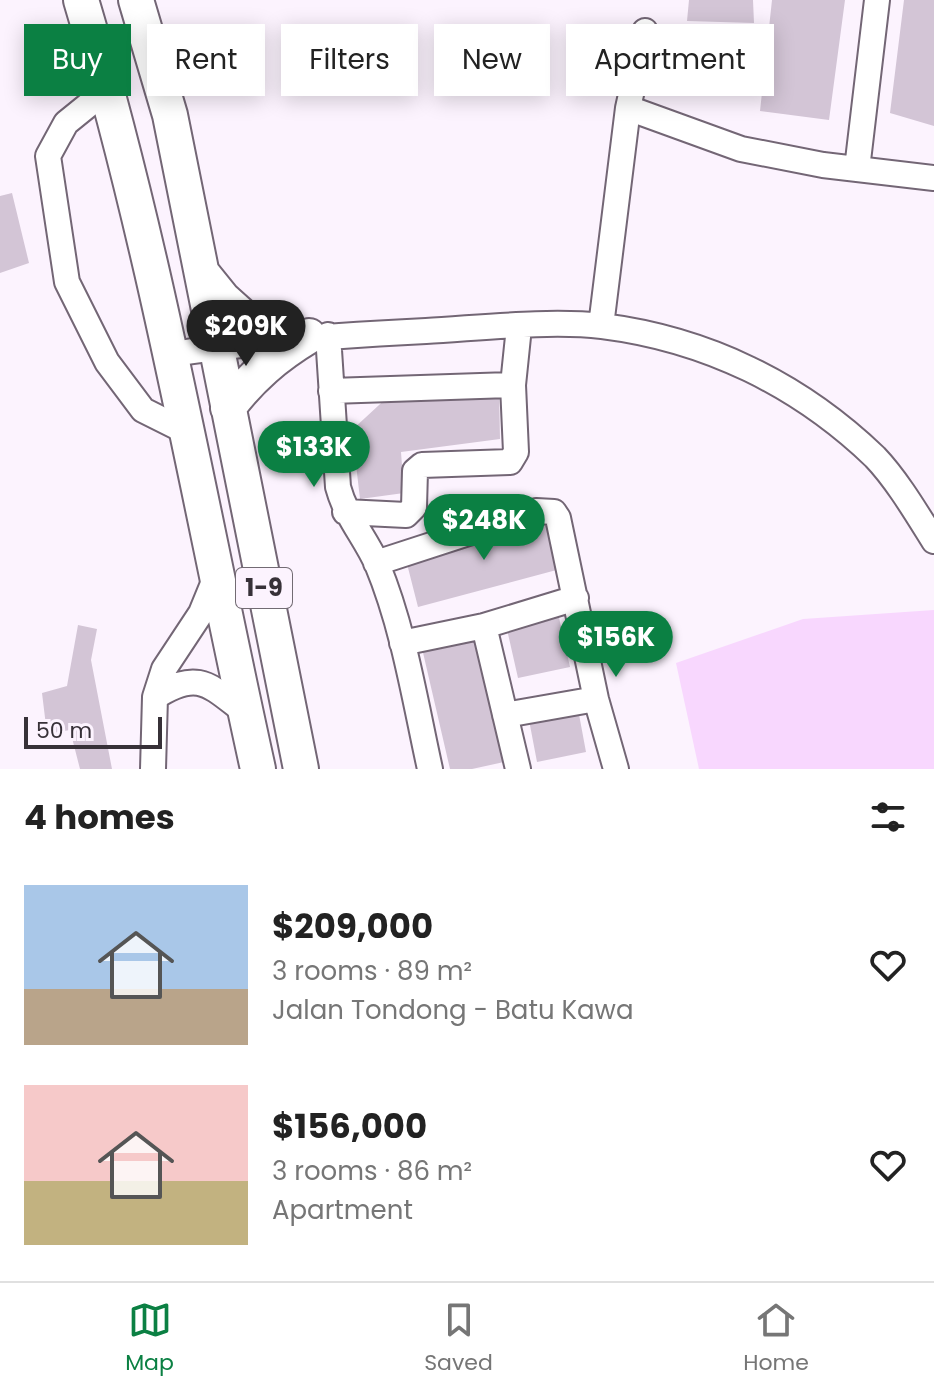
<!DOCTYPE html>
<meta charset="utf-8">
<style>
:root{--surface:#fff;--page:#f2f2f2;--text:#222;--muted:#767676;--line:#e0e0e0;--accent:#0b8043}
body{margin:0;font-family:Poppins,sans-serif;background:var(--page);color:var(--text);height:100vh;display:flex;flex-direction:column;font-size:30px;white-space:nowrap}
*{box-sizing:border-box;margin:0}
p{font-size:26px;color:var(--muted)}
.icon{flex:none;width:44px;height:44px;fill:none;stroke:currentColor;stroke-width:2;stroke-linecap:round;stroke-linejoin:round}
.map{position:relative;height:769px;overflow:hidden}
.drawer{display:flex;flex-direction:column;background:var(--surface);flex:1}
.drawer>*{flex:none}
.top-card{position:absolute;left:24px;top:24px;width:886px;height:72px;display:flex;gap:16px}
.scale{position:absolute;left:24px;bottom:20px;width:138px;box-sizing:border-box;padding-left:8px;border:4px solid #373138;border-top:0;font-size:22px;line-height:28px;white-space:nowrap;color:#373138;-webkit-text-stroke:6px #fcf3fe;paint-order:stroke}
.price{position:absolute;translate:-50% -68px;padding:0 18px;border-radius:28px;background:var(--accent);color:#fff;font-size:26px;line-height:52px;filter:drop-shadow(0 2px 4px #0008)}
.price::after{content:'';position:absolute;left:50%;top:48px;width:24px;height:18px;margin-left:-12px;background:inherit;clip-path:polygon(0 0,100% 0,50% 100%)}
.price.current{background:#222;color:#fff}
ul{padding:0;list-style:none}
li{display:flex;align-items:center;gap:24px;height:200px;padding:0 24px}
li span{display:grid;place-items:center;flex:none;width:224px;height:160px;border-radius:0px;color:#555}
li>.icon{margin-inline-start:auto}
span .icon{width:96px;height:96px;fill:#fffc;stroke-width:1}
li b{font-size:34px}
h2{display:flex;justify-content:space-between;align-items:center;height:96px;padding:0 24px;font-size:34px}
.chip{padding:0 28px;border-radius:0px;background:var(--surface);box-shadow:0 4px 20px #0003;font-size:28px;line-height:72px}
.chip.current{background:var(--accent);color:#fff}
.tab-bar{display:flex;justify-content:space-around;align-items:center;height:112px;border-top:2px solid var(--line);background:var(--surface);font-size:22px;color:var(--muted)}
.tab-bar a{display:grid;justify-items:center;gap:4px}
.tab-bar .current{color:var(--accent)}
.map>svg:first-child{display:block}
</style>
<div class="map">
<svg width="934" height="769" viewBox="0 0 934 769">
<rect width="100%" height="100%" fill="#fcf3fe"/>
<!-- green -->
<path fill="#f8d7fe" d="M934,610V769H699L676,663L803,619Z"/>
<!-- building -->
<path fill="#d3c5d6" d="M689,0H753L754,23L687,21Z
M772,0H845L829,120L760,111Z
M904,0H934V126L890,113Z
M12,193L29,263L0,273V196Z
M499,389L500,439L401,452L404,493L360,499L352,430L392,393Z
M550,517L564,568L418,607L405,556Z
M558,613L570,667L518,678L506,625Z
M78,625L97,629L91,660L112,769H80L70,730L47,734L42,693L67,686Z
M474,631L504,762L472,769H450L421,644Z
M578,709L586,752L537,762L529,720Z"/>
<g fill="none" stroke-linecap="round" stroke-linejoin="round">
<defs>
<path id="minor" d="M108,89L66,123L48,156L67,282L107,362L143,410L189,433
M628,108L645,31
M857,169L877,0
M601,326L628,108L741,149L823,165L934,178
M328,335L338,487C346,517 365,537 377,564C404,629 415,701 430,769
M173,354C258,341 341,335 426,331C480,328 549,320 602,326C706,339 799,384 875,457C897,480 917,514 934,541
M331,391L513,385L519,327
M345,512L406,515L414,507L415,471L422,465L510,462L516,452L513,385
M376,563L536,511L554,512L558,518L596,699L616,769
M484,626L518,769
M402,643L484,626L576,598
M155,697C199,669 209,685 246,713
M505,715L596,699
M153,769L155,697L164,669L201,613L217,574"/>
<path id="highway" d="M81,0C157,253 201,512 258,769
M136,0L170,115L301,769
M202,273L223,299L270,341
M228,408C251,377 276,356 309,336"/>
</defs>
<!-- minor casing -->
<use href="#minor" stroke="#736675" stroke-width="28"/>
<!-- highway casing -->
<use href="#highway" stroke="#736675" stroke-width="38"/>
<!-- minor -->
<use href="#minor" stroke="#fff" stroke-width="24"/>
<!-- highway -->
<use href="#highway" stroke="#fff" stroke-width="34"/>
</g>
<g text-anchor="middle" stroke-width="7" stroke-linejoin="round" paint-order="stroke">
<!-- shield labels -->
<rect fill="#fcf3fe" stroke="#726b73" stroke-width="2" x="236" y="568" width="56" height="40" rx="6"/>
<g font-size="24" font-weight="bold" fill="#373138">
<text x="264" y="596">1-9</text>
</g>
</g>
</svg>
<div class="scale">50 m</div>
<b class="price current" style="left:246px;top:368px">$209K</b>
<b class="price" style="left:314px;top:489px">$133K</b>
<b class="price" style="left:484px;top:562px">$248K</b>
<b class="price" style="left:616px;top:679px">$156K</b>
<div class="top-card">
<a class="chip current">Buy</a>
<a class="chip">Rent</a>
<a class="chip">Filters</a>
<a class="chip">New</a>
<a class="chip">Apartment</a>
</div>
</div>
<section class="drawer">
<h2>4 homes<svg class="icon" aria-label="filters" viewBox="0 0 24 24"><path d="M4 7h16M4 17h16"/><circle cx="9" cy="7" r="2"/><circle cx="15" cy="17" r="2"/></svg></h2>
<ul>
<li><span style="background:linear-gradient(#a9c7e8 65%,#b9a48a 0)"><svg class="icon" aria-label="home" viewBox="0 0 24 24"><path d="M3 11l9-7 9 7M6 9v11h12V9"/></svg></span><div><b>$209,000</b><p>3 rooms · 89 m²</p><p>Jalan Tondong - Batu Kawa</p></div><svg class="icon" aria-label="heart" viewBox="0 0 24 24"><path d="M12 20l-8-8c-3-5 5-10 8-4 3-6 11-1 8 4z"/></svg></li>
<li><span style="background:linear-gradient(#f6c9c9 60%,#c2b280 0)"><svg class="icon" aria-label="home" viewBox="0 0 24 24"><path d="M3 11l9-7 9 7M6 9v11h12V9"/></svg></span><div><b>$156,000</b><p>3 rooms · 86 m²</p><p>Apartment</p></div><svg class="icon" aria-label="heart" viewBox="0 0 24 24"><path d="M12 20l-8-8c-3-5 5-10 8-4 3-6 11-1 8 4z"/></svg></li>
</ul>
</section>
<nav class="tab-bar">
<a class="current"><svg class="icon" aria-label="map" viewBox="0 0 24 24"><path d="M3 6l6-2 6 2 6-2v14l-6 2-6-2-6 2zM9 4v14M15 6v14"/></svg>Map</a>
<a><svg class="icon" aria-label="saved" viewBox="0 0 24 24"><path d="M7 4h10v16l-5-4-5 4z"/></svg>Saved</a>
<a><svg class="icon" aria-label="home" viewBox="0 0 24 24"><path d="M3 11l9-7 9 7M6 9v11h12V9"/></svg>Home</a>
</nav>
